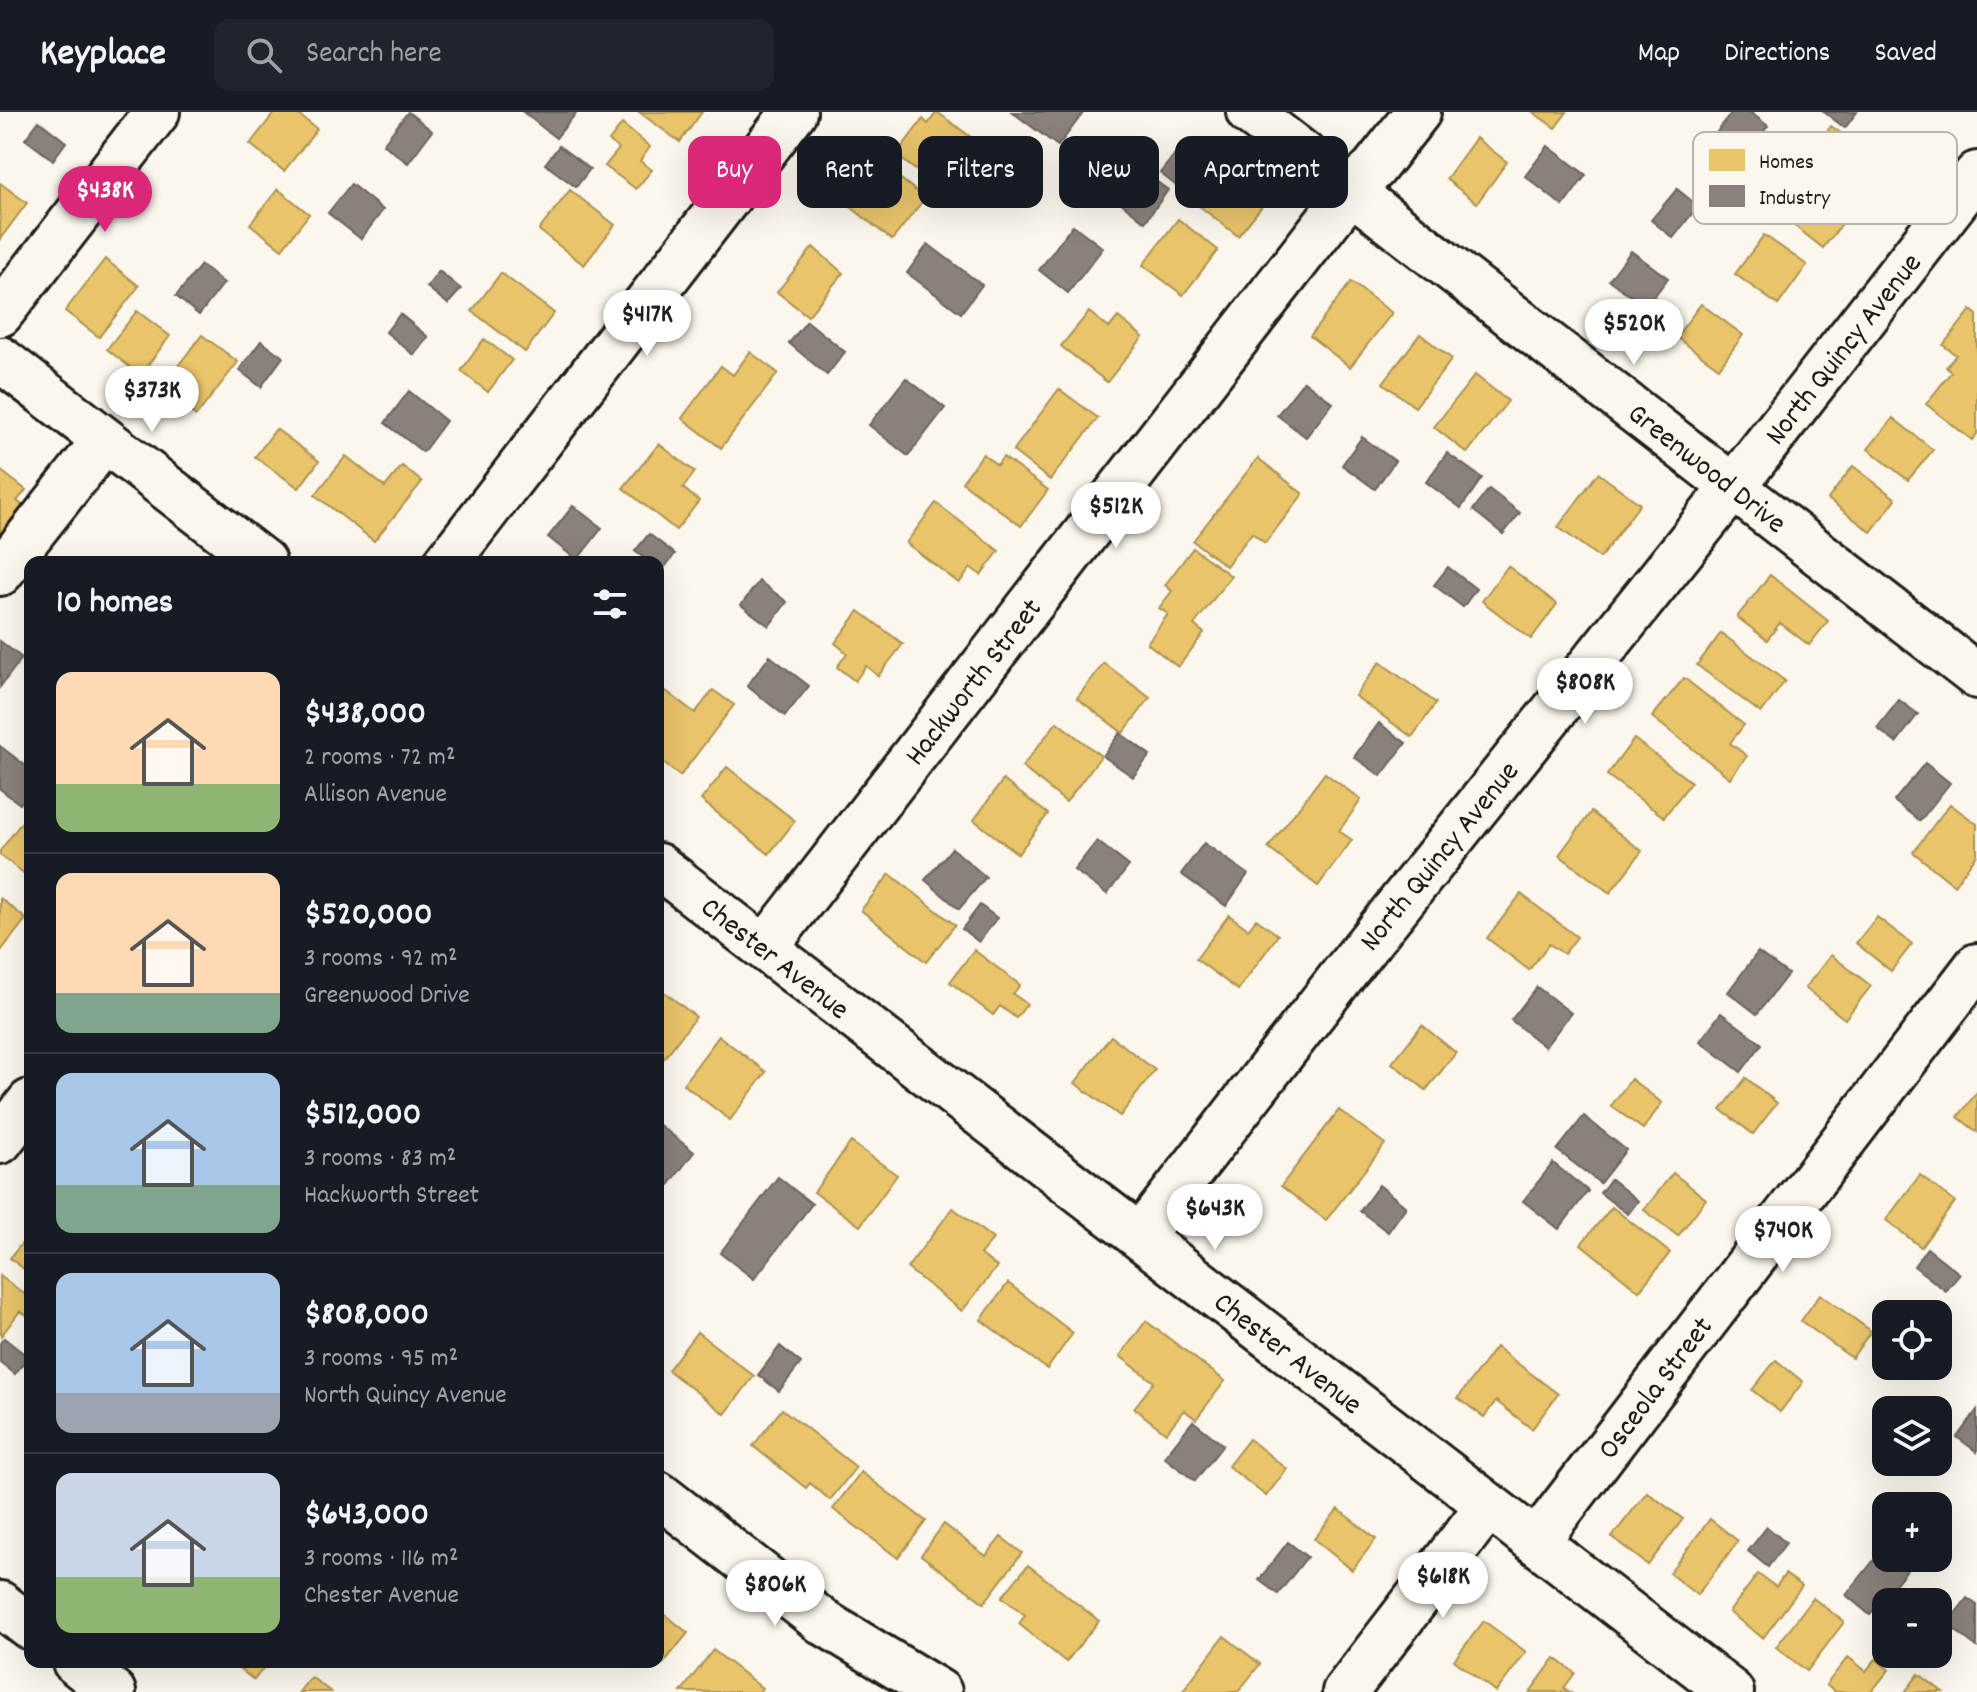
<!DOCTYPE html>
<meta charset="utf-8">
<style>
:root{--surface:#171b24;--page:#20242c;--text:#f1f3f6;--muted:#9ea1a6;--line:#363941;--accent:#db2777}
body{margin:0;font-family:Dekko,sans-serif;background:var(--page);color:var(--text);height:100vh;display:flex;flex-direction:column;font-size:30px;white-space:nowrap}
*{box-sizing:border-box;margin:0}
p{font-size:26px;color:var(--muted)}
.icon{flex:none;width:44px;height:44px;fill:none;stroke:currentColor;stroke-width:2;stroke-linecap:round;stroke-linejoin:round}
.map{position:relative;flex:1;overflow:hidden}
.details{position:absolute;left:24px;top:444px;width:640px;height:1112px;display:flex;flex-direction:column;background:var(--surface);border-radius:16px;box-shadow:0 8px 32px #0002}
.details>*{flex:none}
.guide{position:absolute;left:688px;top:24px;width:760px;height:72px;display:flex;gap:16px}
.controls{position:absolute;left:1872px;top:1188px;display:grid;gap:16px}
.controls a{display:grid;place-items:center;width:80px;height:80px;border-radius:16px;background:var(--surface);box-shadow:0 8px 32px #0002;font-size:40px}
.price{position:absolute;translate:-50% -68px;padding:0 18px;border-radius:28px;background:#fff;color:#222;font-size:26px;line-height:52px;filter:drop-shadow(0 2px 4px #0008)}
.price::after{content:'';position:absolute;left:50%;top:48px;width:24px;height:18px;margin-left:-12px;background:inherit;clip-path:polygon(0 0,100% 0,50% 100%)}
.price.on{background:var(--accent);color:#fff}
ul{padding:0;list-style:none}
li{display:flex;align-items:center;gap:24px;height:200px;padding:0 32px}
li+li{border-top:2px solid var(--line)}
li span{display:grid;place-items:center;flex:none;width:224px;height:160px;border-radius:16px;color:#555}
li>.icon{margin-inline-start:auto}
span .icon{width:96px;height:96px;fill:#fffc;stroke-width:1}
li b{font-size:34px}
h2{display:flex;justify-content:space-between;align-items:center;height:96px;padding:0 32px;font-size:34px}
.pill{padding:0 28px;border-radius:16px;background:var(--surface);box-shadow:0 8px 32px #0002;font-size:28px;line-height:72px}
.pill.on{background:var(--accent);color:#fff}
header{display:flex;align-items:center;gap:48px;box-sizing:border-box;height:112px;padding:0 40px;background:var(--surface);border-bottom:2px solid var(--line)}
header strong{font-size:38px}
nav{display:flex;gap:44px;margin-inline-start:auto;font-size:28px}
.search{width:560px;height:72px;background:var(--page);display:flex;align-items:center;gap:20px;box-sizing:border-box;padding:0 28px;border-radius:16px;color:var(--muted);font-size:30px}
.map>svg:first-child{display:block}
</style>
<header>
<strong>Keyplace</strong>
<div class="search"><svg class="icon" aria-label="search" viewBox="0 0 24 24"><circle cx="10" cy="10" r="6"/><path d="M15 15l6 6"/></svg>Search here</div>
<nav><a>Map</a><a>Directions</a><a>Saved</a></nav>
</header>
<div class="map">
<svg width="1977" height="1580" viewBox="0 0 1977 1580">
<rect width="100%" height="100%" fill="#fbf7ec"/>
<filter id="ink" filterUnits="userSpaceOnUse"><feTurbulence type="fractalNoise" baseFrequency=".0125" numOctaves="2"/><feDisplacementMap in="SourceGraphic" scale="16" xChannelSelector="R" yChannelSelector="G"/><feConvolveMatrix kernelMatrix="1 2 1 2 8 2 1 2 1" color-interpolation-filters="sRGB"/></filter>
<g filter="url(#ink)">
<!-- homes -->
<path fill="#e9c46a" stroke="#ac9253" stroke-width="2" d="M275,0H295L317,17L284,59L250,32Z
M639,0H702L680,30Z
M937,0L983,34L946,81L896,43L923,7L928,12Z
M1533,0H1567L1555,16Z
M622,12L650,35L640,49L652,58L636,77L605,54L619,37L609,29Z
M1831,14L1877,47L1857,75L1812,42Z
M1476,26L1507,50L1477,91L1446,67Z
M884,54L925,86L892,128L851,95Z
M1807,55L1856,94L1823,136L1773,97Z
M1227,56L1267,88L1238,124L1198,93Z
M0,71L27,91L0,127Z
M278,77L309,102L282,137L250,112Z
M570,78L615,113L584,153L539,118Z
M1178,107L1218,138L1183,183L1143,153Z
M1764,123L1807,153L1778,193L1735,162Z
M813,135L843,161L808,204L777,180Z
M105,147L139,174L99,225L65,199Z
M501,161L554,201L525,240L472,199Z
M1351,170L1392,201L1350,255L1310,224Z
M1701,192L1743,223L1719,256L1676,225Z
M1971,198L1977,203V322L1972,328L1926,292L1951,260L1946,255L1956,243L1943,233Z
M137,199L170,224L140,263L107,237Z
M1089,200L1109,216L1118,205L1143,225L1107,270L1061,234Z
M1420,222L1452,247L1415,295L1383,271Z
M202,223L238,250L196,304L160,277Z
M484,227L512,248L488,280L461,259Z
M750,240L778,261L721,336L682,306L721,254L733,263Z
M1475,263L1508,289L1467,341L1434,315Z
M1059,277L1098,306L1050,368L1013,339Z
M1893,306L1933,338L1908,368L1868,337Z
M276,317L319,349L299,376L255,345Z
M659,332L695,360L683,376L699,389L676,418L623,376Z
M983,342L997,353L1003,345L1048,378L1021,414L962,370Z
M346,344L385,375L402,354L422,370L374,429L315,383Z
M1258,346L1303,382L1265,431L1252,421L1226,454L1193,429Z
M1853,354L1896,387L1871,420L1828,387Z
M0,358L26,378L17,389L32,401L9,430L0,423Z
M1598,361L1640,392L1600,446L1558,415Z
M936,391L999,439L981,463L971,456L959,471L906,431Z
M1193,436L1231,464L1194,513L1204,521L1178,555L1147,531L1168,502L1159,496L1172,479L1165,473Z
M1508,454L1557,492L1531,527L1482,489Z
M1770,463L1828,509L1809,533L1780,511L1767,528L1737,505Z
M859,499L903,532L878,564L866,554L855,569L837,555L847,541L835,531Z
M1721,521L1785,569L1761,601L1697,553Z
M1380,550L1436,591L1412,625L1355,584Z
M1104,551L1150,586L1123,621L1077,586Z
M1684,566L1744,613L1730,631L1747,644L1730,666L1652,605Z
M658,573L695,601L713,578L734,593L680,664L658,647Z
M1057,610L1101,644L1066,690L1022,655Z
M1634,627L1691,670L1664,705L1607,663Z
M727,655L795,709L769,742L701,688Z
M1325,661L1361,688L1339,719L1352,728L1318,774L1268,736Z
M1003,668L1048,702L1018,742L974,708Z
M1950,692L1977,712V743L1954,773L1913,740Z
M30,699V766L0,743V739Z
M1591,700L1642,739L1610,781L1559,743Z
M890,762L955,813L926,850L861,798Z
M1521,782L1577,825L1564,842L1549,832L1529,858L1487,826Z
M0,786L26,807L0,840Z
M1229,803L1248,817L1256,807L1278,823L1238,878L1196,847Z
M1877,805L1912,832L1891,859L1856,831Z
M974,838L1020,873L1013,882L1027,892L1016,906L1000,894L993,903L950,870Z
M1831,843L1871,874L1845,907L1805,876Z
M658,875L696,905L658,954Z
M1422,913L1456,941L1426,978L1392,951Z
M719,924L766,960L730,1008L683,972Z
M1111,924L1155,958L1120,1004L1075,971Z
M1746,966L1777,991L1753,1022L1721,998Z
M1631,967L1662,991L1643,1017L1611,994Z
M1977,980V1020L1958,1005Z
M1339,998L1385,1032L1326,1108L1281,1074Z
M851,1030L897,1063L860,1114L814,1080Z
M1673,1061L1706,1087L1678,1124L1644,1098Z
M1920,1063L1955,1090L1921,1135L1886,1108Z
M1612,1095L1670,1141L1639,1179L1581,1132Z
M953,1096L993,1127L980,1142L997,1155L962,1199L907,1156Z
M30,1121V1162L10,1146Z
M0,1164L30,1186V1205L20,1199L1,1224Z
M1008,1171L1073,1221L1047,1257L981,1208Z
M1820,1182L1871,1219L1852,1246L1801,1209Z
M1146,1209L1225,1269L1196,1307L1184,1298L1166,1321L1134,1296L1154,1270L1120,1244Z
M697,1220L754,1264L725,1302L668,1258Z
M1496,1235L1558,1282L1532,1317L1496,1289L1484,1305L1458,1286Z
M1776,1248L1803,1270L1780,1300L1752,1278Z
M782,1297L856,1355L830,1388L810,1371L806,1376L753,1334Z
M1249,1327L1287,1357L1266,1384L1228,1354Z
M861,1360L926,1409L898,1446L833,1397Z
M1647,1380L1683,1407L1648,1453L1612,1425Z
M1338,1397L1376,1427L1352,1458L1314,1427Z
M1710,1407L1738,1429L1697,1483L1669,1461Z
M944,1412L986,1444L1001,1425L1022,1441L984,1491L921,1443Z
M1028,1453L1099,1509L1066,1550L1019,1512L1025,1503L1002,1485Z
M1758,1462L1776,1475L1785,1462L1802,1474L1763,1526L1729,1500Z
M1813,1486L1844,1510L1807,1559L1776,1535Z
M658,1497L688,1521L663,1552L658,1548Z
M1484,1509L1526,1540L1496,1580L1454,1548Z
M1224,1524L1260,1552L1238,1580H1182Z
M713,1538L762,1576L759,1580H681Z
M1848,1545L1866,1559L1876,1547L1889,1558L1871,1580H1835L1826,1573Z
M1555,1546L1575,1561L1564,1576L1570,1580H1530Z
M231,1550H268L254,1568Z
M1919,1562L1943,1580H1905Z
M311,1565L331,1580H299Z"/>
<!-- industry -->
<path fill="#8a817c" stroke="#69635f" stroke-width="2" d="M408,0L432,19L408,51L383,32Z
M523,0H577L556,26Z
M1012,0H1084L1058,34Z
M1732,0H1750L1768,14L1742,50L1711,28Z
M1824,0H1857L1845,16Z
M39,9L66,30L53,48L25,27Z
M559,34L590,57L576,75L545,52Z
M1548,34L1586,63L1563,94L1525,64Z
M1180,36L1210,60L1191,85L1160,61Z
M1142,59L1168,78L1145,110L1119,89Z
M351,72L383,98L361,127L328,101Z
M1677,77L1698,94L1673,126L1651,108Z
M1073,113L1103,136L1068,181L1039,158Z
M928,132L982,173L961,201L907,161Z
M1631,139L1668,166L1646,195L1609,168Z
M201,153L224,171L199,203L176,184Z
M439,159L461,177L448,192L427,175Z
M400,202L428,225L414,243L386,220Z
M807,209L845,240L827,263L789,231Z
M261,229L283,245L261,275L239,258Z
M906,266L945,296L908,344L869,313Z
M1304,269L1333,291L1306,325L1277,303Z
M409,279L446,309L423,340L385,311Z
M1362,325L1395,349L1375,377L1342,353Z
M1447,341L1482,366L1461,396L1426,370Z
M1489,377L1520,401L1503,422L1473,398Z
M573,394L602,416L577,448L548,425Z
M649,422L675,442L661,460L658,457V450H649L635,439Z
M1448,455L1476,477L1463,495L1434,473Z
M759,469L787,490L769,514L741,493Z
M0,529L22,546L0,575Z
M770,544L809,574L785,604L747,574Z
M1899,588L1918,602L1896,631L1877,616Z
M1379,611L1406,631L1381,664L1354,645Z
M1120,621L1150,643L1133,665L1103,644Z
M0,634L30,657V679L20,692L0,677Z
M1925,651L1950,671L1920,709L1894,689Z
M1097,729L1129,754L1107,782L1074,758Z
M1204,731L1248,762L1226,794L1181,762Z
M952,736L986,765L959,797L925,768Z
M980,793L997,806L979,830L962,817Z
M1758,840L1788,862L1757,902L1728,880Z
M1537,875L1571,901L1545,935L1511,908Z
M1721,901L1762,932L1741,960L1700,929Z
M1584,1004L1626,1038L1600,1071L1557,1038Z
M658,1012L694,1040L666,1077L658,1070Z
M1553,1051L1588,1079L1559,1117L1523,1089Z
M778,1065L812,1092L754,1167L720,1141Z
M1611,1067L1638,1089L1628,1102L1600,1081Z
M1379,1073L1406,1095L1388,1120L1360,1099Z
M1927,1136L1960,1162L1946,1179L1914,1154Z
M4,1226L28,1245L15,1262L0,1250V1231Z
M780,1234L801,1251L779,1279L758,1263Z
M1977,1298V1340L1957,1325Z
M1193,1309L1223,1333L1195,1369L1164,1345Z
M1767,1415L1786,1431L1768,1455L1748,1439Z
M1288,1430L1307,1445L1278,1482L1259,1468Z
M1886,1433V1446H1902L1911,1453L1870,1503L1846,1483Z
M1967,1486L1977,1493V1535L1947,1512Z"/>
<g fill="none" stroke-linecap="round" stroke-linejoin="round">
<defs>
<path id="minor" d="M1249,0L1977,564
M0,202L157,0
M0,247L263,450
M447,450L794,0
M0,461L105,328
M658,754L1731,1580
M765,836L1330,106L1351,79L1374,56L1418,0
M0,1029L30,990
M1140,1125L1345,860L1733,375L1977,62
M658,1382L823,1510L939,1580
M1536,1430L1977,854
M1345,1580L1488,1394"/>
<path id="major" d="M0,1492L30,1515
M75,1550L113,1580"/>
</defs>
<!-- minor casing -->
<use href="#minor" stroke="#1c1c1c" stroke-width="50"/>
<!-- major casing -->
<use href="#major" stroke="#1c1c1c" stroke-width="50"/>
<!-- minor -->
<use href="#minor" stroke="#fbf7ec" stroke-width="44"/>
<!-- major -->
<use href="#major" stroke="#fbf7ec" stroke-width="44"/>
</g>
</g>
<g text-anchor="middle" stroke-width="8" stroke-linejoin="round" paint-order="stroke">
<!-- street labels -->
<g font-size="30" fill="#1c1c1c" stroke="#fbf7ec">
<text transform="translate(1842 236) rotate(-52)" y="10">North Quincy Avenue</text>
<text transform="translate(1708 355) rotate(38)" y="10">Greenwood Drive</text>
<text transform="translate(972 569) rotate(-52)" y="10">Hackworth Street</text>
<text transform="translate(1438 743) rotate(-51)" y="10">North Quincy Avenue</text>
<text transform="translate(776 845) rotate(38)" y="10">Chester Avenue</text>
<text transform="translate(1289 1240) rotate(38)" y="10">Chester Avenue</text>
<text transform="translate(1654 1275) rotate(-53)" y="10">Osceola Street</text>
</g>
</g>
<!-- legend -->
<rect x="1693" y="20" width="264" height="92" rx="12" fill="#fbf7ec" stroke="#b8b5ae" stroke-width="2"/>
<rect x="1709" y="37" width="36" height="22" fill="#e9c46a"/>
<rect x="1709" y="73" width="36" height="22" fill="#8a817c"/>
<g font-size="22" fill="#1c1c1c">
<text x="1759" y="56">Homes</text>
<text x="1759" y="92">Industry</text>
</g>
</svg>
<div class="controls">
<a><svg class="icon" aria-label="locate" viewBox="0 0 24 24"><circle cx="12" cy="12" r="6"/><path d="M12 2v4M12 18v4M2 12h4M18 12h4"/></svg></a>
<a><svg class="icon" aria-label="layers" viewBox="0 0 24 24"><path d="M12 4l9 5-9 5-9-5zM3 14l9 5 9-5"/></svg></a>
<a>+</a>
<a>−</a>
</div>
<b class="price on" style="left:105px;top:122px">$438K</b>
<b class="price" style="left:647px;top:246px">$417K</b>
<b class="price" style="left:1634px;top:255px">$520K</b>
<b class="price" style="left:152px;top:322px">$373K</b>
<b class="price" style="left:1116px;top:438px">$512K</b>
<b class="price" style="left:1585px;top:614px">$808K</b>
<b class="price" style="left:1215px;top:1140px">$643K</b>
<b class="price" style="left:1783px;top:1162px">$740K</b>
<b class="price" style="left:1443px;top:1508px">$618K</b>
<b class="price" style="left:775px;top:1516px">$806K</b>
<div class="guide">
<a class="pill on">Buy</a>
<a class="pill">Rent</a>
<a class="pill">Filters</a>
<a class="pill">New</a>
<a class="pill">Apartment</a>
</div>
<section class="details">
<h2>10 homes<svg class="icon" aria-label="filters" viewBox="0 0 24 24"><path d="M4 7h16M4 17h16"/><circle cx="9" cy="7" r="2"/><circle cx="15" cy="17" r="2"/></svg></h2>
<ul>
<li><span style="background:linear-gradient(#ffd9b3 70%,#8fb573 0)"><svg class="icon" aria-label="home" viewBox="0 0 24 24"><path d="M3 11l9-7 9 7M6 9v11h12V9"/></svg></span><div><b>$438,000</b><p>2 rooms · 72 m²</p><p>Allison Avenue</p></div></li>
<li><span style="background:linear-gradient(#ffd9b3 75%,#7fa58c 0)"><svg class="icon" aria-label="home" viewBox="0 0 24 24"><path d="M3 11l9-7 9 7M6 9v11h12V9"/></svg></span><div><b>$520,000</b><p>3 rooms · 92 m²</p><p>Greenwood Drive</p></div></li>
<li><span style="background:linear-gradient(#a9c7e8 70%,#7fa58c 0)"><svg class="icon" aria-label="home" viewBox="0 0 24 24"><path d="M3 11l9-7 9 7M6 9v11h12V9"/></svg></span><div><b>$512,000</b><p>3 rooms · 83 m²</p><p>Hackworth Street</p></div></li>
<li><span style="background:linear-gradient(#a9c7e8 75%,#9aa5b1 0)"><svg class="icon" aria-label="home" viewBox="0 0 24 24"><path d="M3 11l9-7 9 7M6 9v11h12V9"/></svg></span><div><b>$808,000</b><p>3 rooms · 95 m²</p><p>North Quincy Avenue</p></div></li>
<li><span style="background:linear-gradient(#c9d6e8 65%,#8fb573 0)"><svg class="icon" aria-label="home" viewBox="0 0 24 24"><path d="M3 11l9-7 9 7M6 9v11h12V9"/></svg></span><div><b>$643,000</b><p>3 rooms · 116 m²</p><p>Chester Avenue</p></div></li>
</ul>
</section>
</div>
